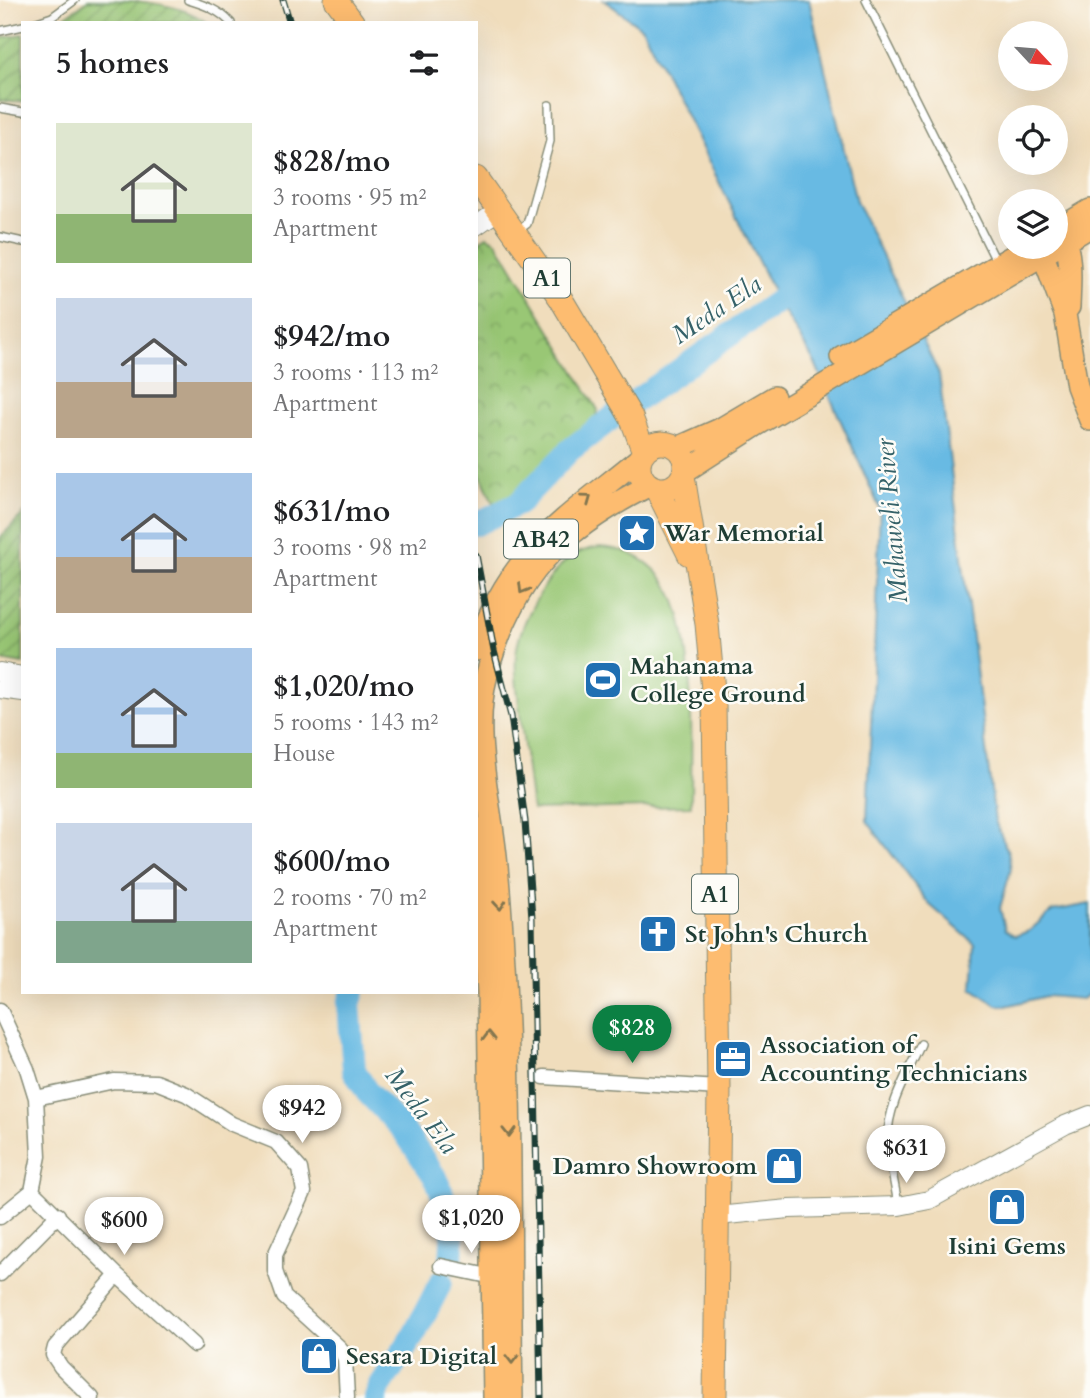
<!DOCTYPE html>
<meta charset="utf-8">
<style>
:root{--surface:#fff;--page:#f6f6f6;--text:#202124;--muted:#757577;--accent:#0b8043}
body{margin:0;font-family:Cardo,serif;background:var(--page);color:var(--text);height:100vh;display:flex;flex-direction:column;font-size:26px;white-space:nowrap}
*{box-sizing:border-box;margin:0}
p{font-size:23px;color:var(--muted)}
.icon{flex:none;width:38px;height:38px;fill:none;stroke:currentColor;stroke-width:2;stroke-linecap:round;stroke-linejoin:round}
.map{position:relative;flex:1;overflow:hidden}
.details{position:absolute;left:21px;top:21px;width:457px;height:973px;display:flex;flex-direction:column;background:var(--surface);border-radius:0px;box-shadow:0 7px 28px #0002}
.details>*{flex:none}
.needle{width:46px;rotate:116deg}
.buttons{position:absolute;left:998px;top:21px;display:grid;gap:14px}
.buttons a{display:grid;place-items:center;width:70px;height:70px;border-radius:50%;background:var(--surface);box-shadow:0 7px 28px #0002;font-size:35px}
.price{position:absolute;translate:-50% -60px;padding:0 16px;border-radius:24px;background:#fff;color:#222;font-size:23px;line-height:46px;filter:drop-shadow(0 2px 4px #0008)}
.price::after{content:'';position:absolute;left:50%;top:42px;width:21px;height:16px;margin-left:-10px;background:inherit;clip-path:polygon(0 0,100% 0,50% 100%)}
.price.active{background:var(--accent);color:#fff}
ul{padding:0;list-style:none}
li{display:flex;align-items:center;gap:21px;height:175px;padding:0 35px}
li span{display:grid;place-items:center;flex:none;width:196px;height:140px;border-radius:0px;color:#555}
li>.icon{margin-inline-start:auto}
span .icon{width:84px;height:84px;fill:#fffc;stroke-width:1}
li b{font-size:30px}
h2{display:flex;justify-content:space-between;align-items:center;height:84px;padding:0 35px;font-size:30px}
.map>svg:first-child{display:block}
</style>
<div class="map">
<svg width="1090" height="1398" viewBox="0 0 1090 1398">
<defs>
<pattern id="park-crowns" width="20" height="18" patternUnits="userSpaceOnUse" patternTransform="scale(1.75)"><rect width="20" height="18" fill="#99c775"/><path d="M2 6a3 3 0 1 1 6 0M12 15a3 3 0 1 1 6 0" fill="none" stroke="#7ca361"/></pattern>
<pattern id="garden-furrows" width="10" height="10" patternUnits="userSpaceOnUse" patternTransform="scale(1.75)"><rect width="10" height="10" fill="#99c775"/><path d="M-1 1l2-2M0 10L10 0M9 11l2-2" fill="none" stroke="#7ca361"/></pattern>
</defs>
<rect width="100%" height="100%" fill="#fdfcf7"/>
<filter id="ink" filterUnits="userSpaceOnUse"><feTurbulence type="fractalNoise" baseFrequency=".0143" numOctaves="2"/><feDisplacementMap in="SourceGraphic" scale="14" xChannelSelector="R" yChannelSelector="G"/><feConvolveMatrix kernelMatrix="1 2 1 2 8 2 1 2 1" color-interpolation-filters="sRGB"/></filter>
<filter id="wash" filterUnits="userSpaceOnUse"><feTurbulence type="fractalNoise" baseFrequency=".00686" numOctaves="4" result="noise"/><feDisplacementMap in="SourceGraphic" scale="28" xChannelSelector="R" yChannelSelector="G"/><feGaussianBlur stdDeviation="1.57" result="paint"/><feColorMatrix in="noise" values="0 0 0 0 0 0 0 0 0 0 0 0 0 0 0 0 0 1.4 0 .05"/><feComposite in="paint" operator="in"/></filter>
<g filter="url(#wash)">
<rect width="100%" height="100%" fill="#f0ddbc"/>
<!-- grass -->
<path fill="#99c775" stroke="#5c8254" stroke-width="2" d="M600,547C628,549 652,561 667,585C697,633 691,748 691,806L532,810C528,778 524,746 520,714C518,694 514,674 516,654C519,630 530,610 542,590C557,566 572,550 600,547Z"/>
<!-- park -->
<path fill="url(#park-crowns)" stroke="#5c8254" stroke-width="2" d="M487,236L496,241L598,410L595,420L505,504L493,503L476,464V243Z"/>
<!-- garden -->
<path fill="url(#garden-furrows)" stroke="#5c8254" stroke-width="2" d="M88,0C128,0 177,0 207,23H56Z
M23,34V101L0,99V38Z
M23,514V664L0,660V538Z"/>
<!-- water -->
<path fill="#68bae3" stroke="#447c8c" stroke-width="2" d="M604,0H809L856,201L939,374L995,821L1008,852L1011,869L1000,908L1005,929L1015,936L1029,931L1052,911L1090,904V993L1083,999L1046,996L1006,1006L997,1005L972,988L975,944L929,904L867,821L880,509L815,363L778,301L643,29Z"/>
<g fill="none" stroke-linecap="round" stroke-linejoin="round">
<!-- river -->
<path stroke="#68bae3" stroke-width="24" d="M637,400L778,301L808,286
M476,524L518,504L570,450L616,415
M353,992L349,1004L354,1070L367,1092L404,1131L437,1180L453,1223L451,1262
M376,1398L380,1386L415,1333L441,1282"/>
</g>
</g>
<g filter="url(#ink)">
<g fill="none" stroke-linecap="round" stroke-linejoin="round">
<defs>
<path id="service" d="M188,0C205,5 219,10 231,23
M866,0L997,263
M34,23L52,17L75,0
M0,31L23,26
M0,108L23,112
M516,232L527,224L550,141L549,105
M0,237L23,242
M898,1205C895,1184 889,1162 888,1141C886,1108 908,1073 921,1044"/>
<path id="minor" d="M0,1010L27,1069L36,1098L39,1156L32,1191L0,1217
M544,1077L719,1088
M36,1098L114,1081L156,1082L186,1094L232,1124L276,1142L300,1169L304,1192L275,1255V1271L284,1297L340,1348L345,1359L347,1398
M32,1191L117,1275L194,1345
M441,1266L493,1277
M0,1274L58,1215
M92,1398L61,1367L53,1355L55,1347L117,1275"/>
<path id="tertiary" d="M476,226L499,210
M0,672L23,676
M0,689L23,692
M717,1216L789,1209L899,1206L929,1200L1065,1125L1090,1115"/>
<path id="primary" d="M1060,228C1073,253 1070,279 1069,307
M1055,231L1090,210
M1040,247L1065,314L1077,386L1090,420
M841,357L1028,247
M677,448L720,429L774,397
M684,472L757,425L1090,227
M476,650C509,550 565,520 641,457
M476,828L481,871L488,992L494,1398
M512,1398C509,1248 513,1098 503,948C501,914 499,881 495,848C488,791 472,730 487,674C513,575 561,530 650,485"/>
<path id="trunk" d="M336,0L353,23
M476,178L561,299L631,417L644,452
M639 466a23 23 0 1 1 46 0a23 23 0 1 1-46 0Z
M683,476L707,624L714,702L719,1088L715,1398
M656,488L689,554"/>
</defs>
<!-- service casing -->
<use href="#service" stroke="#888d78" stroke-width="10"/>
<!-- minor casing -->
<use href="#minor" stroke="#888d78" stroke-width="17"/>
<!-- tertiary casing -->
<use href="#tertiary" stroke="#888d78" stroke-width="20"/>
<!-- primary casing -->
<use href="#primary" stroke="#888d78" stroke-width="24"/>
<!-- trunk casing -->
<use href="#trunk" stroke="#888d78" stroke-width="25"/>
<!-- service -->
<use href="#service" stroke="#fff" stroke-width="7"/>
<!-- minor -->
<use href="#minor" stroke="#fff" stroke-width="14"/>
<!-- tertiary -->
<use href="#tertiary" stroke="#fff" stroke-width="18"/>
<!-- primary -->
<use href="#primary" stroke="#fdbc70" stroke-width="21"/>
<!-- trunk -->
<use href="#trunk" stroke="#fdbc70" stroke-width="23"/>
<defs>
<path id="rail" d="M283,0L290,23
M476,555L494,651L511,716L525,821L532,918L541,1398"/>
</defs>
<!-- rail casing -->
<use href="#rail" stroke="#1f3d34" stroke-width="7"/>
<!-- rail -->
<use href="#rail" stroke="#fdfcf7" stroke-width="4.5" stroke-dasharray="13" stroke-linecap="butt"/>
</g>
<!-- one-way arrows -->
<defs><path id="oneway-chevron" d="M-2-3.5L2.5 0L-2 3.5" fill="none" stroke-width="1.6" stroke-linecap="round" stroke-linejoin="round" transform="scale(1.75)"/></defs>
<g stroke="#83764f">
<use href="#oneway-chevron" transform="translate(587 499) rotate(-36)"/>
<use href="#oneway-chevron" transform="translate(523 589) rotate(121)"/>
<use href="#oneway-chevron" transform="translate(500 905) rotate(85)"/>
<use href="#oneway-chevron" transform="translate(489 1036) rotate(-91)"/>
<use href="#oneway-chevron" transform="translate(509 1132) rotate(89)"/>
<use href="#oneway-chevron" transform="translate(512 1359) rotate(90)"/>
</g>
</g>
<!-- icons -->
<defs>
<symbol id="sight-square" viewBox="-11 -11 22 22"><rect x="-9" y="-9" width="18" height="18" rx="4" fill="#1f6fb2" stroke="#fdfcf7"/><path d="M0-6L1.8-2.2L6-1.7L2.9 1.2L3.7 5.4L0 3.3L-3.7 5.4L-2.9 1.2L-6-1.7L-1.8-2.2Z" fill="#fff"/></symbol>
<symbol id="stadium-square" viewBox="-11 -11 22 22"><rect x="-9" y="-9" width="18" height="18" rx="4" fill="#1f6fb2" stroke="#fdfcf7"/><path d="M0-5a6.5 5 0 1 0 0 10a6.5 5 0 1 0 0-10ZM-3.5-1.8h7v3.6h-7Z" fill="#fff"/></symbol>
<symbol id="church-square" viewBox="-11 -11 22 22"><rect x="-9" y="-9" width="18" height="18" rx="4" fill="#1f6fb2" stroke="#fdfcf7"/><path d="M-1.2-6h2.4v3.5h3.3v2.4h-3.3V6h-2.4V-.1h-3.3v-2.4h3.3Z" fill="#fff"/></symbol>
<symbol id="office-square" viewBox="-11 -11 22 22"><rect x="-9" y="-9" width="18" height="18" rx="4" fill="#1f6fb2" stroke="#fdfcf7"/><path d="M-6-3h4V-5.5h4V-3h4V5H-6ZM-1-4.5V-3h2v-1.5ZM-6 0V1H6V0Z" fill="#fff"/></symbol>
<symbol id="shop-square" viewBox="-11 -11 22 22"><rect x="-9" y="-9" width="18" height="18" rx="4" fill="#1f6fb2" stroke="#fdfcf7"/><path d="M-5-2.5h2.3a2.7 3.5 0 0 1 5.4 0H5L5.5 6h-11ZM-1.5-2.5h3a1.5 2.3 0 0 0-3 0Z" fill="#fff"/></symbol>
</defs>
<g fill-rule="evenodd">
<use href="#sight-square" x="615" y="511" width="44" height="44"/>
<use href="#stadium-square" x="581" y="658" width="44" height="44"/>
<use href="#church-square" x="636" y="912" width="44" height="44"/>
<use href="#office-square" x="711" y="1037" width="44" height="44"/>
<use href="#shop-square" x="762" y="1144" width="44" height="44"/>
<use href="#shop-square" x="985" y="1185" width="44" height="44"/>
<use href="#shop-square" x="297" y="1334" width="44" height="44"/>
</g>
<g text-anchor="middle" stroke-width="5" stroke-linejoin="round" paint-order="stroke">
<!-- shield labels -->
<g fill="#fdfcf7" stroke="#62766e" stroke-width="2">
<rect x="524" y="258.5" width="46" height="39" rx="5"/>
<rect x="504" y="519.5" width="74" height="39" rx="5"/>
<rect x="692" y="874.5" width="46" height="39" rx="5"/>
</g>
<g font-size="23" font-weight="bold" fill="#1f3d34">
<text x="547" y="286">A1</text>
<text x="541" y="547">AB42</text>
<text x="715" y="902">A1</text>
</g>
<!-- poi labels -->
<g font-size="24" font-weight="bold" fill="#1f3d34" stroke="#fdfcf7" text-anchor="start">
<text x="664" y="541">War Memorial</text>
<text x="630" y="674">Mahanama<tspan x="630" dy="28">College Ground</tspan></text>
<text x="685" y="942">St John's Church</text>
<text x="760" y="1053">Association of<tspan x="760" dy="28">Accounting Technicians</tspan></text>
<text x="757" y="1174" text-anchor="end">Damro Showroom</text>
<text x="1007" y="1254" text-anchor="middle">Isini Gems</text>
<text x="346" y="1364">Sesara Digital</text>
</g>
<!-- water labels -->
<g font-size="26" font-style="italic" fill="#356269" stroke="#fdfcf7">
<text transform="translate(716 309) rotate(-34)" y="9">Meda Ela</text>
<text transform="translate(891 521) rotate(-95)" y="9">Mahaweli River</text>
<text transform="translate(422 1110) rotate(53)" y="9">Meda Ela</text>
</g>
</g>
</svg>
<div class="buttons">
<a><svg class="needle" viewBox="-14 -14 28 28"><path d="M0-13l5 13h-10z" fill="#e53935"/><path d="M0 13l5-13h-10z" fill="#757577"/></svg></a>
<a><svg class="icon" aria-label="locate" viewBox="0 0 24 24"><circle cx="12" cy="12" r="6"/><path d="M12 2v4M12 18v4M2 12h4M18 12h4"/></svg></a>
<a><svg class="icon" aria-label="layers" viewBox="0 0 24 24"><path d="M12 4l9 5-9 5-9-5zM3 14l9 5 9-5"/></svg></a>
</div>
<b class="price active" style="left:632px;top:1065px">$828</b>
<b class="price" style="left:302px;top:1145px">$942</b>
<b class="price" style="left:906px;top:1185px">$631</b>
<b class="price" style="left:471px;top:1255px">$1,020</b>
<b class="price" style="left:124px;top:1257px">$600</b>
<section class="details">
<h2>5 homes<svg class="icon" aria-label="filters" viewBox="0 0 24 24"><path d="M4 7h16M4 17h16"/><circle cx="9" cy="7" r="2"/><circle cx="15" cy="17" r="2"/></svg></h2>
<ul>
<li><span style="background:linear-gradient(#dfe7d0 65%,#8fb573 0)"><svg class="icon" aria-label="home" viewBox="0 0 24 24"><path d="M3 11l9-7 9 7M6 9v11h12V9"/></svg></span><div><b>$828/mo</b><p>3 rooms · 95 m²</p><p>Apartment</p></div></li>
<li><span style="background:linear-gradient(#c9d6e8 60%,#b9a48a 0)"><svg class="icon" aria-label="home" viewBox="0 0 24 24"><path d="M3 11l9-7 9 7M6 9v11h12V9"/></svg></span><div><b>$942/mo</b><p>3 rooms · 113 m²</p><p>Apartment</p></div></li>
<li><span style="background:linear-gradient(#a9c7e8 60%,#b9a48a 0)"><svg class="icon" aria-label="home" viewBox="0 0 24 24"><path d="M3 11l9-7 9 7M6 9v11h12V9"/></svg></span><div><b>$631/mo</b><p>3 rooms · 98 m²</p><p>Apartment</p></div></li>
<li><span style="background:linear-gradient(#a9c7e8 75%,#8fb573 0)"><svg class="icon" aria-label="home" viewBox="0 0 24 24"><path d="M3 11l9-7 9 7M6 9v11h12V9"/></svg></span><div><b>$1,020/mo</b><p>5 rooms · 143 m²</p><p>House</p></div></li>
<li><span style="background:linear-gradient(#c9d6e8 70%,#7fa58c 0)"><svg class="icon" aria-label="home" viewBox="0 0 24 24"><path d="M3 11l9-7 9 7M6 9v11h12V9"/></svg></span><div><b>$600/mo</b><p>2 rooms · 70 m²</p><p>Apartment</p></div></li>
</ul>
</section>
</div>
